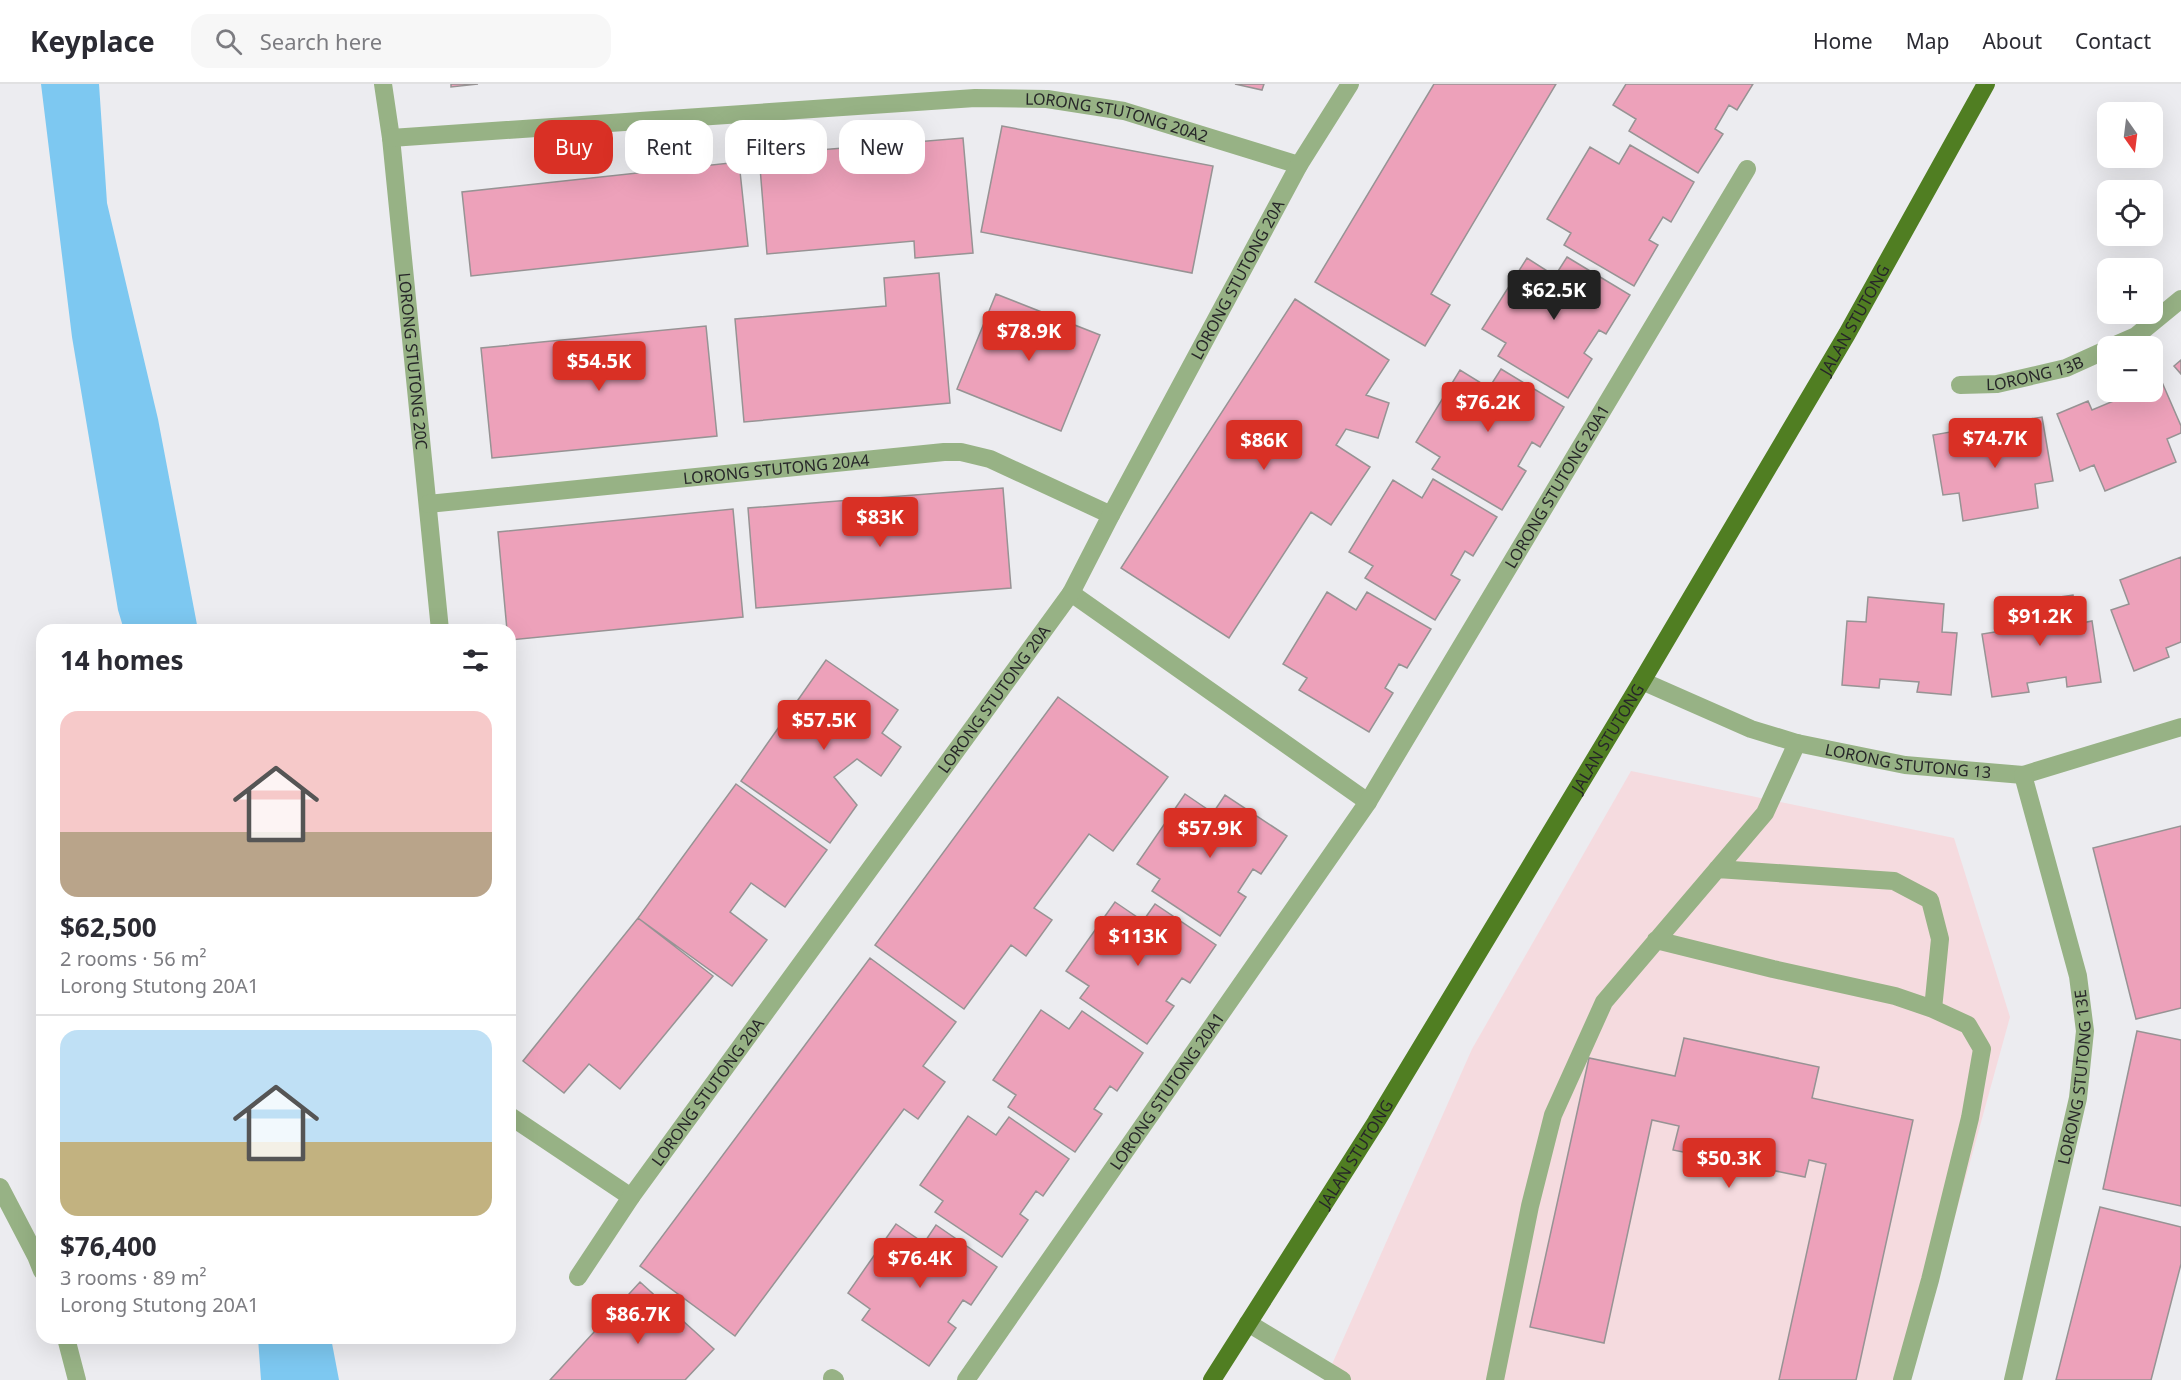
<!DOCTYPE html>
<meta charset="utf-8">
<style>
:root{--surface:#fff;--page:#f7f7f7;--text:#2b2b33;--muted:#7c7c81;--line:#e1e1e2;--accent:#d93025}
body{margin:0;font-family:"Noto Sans",sans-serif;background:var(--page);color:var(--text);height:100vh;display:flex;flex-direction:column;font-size:22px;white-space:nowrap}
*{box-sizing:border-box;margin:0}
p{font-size:20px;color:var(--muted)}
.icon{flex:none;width:33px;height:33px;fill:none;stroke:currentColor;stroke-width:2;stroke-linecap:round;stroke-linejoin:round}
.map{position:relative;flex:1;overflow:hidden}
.drawer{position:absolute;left:36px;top:540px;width:480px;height:720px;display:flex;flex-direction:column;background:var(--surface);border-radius:18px;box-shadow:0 6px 24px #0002}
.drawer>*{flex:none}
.top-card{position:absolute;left:534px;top:36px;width:570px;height:54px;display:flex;gap:12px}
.needle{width:39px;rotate:166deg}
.controls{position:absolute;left:2097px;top:18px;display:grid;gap:12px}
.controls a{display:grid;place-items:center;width:66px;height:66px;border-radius:12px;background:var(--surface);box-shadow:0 6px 24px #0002;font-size:30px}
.price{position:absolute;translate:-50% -51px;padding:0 14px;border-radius:6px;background:var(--accent);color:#fff;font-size:20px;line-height:39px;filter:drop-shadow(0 2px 3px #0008)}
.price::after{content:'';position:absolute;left:50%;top:36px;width:18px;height:14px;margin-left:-9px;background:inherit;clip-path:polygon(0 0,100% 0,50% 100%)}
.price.active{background:#222;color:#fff}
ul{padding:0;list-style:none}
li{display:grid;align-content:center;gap:12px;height:318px;padding:0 24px}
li+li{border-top:2px solid var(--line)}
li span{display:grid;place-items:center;height:186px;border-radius:18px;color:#555}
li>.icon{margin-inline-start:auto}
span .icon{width:108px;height:108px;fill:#fffc;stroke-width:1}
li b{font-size:26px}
h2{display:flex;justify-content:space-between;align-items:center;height:72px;padding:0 24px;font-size:26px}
.pill{padding:0 21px;border-radius:18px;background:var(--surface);box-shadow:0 6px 24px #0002;font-size:21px;line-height:54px}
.pill.active{background:var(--accent);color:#fff}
header{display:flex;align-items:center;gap:36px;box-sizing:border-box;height:84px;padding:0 30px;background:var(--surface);border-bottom:2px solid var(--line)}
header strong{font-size:28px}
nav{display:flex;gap:33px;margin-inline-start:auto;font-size:21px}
.search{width:420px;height:54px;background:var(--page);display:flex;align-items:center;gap:15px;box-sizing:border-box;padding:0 21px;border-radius:18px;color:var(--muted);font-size:22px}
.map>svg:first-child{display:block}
</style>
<header>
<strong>Keyplace</strong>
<div class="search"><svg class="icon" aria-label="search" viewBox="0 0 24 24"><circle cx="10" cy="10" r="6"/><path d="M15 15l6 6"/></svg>Search here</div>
<nav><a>Home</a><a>Map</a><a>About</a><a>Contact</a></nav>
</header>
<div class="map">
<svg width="2181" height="1296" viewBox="0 0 2181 1296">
<rect width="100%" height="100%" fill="#ececf0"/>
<!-- education -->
<path fill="#f5dbdf" d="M1631,687L1954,754L2010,933L1910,1296H1325L1472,965Z"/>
<!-- water -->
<path fill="#7dc8f1" d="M41,0H99L107,119L158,335L198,546H124L118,526L72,253Z
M258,1254H331L339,1296H261Z"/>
<!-- building -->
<path fill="#eda1ba" stroke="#979394" stroke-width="1.5" d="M451,0H478L451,3Z
M1235,0H1264L1262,6Z
M1434,0H1556L1431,210L1450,221L1425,262L1315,198Z
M1626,0H1753L1737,26L1729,21L1715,45L1723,50L1698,89L1629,47L1636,35L1613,21Z
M1002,42L1213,82L1192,189L981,148Z
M963,54L973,169L915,174L914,157L767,170L759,71Z
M1630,61L1694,98L1671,138L1663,133L1649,156L1658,161L1634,202L1564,161L1571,149L1547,135L1590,63L1619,80Z
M739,78L748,162L471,192L462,108Z
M1567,173L1630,211L1606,250L1599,246L1584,269L1592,275L1568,314L1498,272L1506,259L1482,245L1527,174L1555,192Z
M939,189L950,319L744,338L735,235L886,222L884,194Z
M996,210L1100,251L1061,347L957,305Z
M1295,215L1389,276L1366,311L1389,319L1378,354L1346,345L1336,361L1370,383L1331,441L1311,428L1229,554L1121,484Z
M706,242L717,352L492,374L481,264Z
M2181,276V290L2174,282Z
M1501,285L1564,323L1540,363L1532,358L1518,382L1526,387L1502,426L1432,385L1440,373L1416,358L1460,286L1489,304Z
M2158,289L2181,342V349L2167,355L2176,378L2105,407L2094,381L2080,387L2057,330L2088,317L2092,326L2128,311L2126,308H2152V291Z
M2042,333L2053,397L2035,400L2038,424L1963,437L1959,409L1943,411L1933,351L1967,345L1969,355L2007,349L2006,339Z
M1433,395L1497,433L1473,472L1465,467L1451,491L1460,496L1435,536L1365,494L1373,482L1349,468L1393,396L1422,414Z
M1003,404L1011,504L756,524L748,424Z
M733,425L743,533L510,556V546H507L498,448Z
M2181,473V558L2166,564L2169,573L2134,587L2111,526L2129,520L2120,496Z
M1327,508L1356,526L1367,508L1431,545L1407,584L1399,580L1385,604L1393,609L1369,648L1299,606L1307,594L1283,580Z
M2073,511L2077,540L2092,537L2101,598L2067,603L2066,593L2027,599L2029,608L1992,613L1982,550L2001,547L1998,522Z
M1868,513L1944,520L1942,548L1957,549L1951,611L1917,608L1919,598L1880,595L1879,604L1842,601L1847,537L1866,538Z
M826,576L898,626L882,649L901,663L881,692L857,675L834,693L857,721L830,759L741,697Z
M1058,613L1168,693L1113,767L1089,750L1034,824L1052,836L1026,872L1011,861L964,925L875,861Z
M736,700L827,766L785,823L751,799L730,828L767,856L732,902L638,834Z
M1185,710L1213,729L1225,711L1287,752L1261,790L1253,785L1238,808L1246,813L1220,852L1152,807L1160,795L1137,780Z
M2181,742V924L2136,935L2093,764Z
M1115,818L1143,837L1155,820L1216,861L1190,899L1182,894L1166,917L1174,922L1147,960L1080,914L1089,902L1066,887Z
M638,834L713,892L620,1005L589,980L564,1009L523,977Z
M870,874L956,938L923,982L945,998L918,1035L904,1025L735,1252L640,1182Z
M1041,926L1069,945L1082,927L1143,969L1117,1007L1110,1002L1094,1025L1102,1030L1075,1068L1008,1023L1016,1011L993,996Z
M2137,947L2181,956V1122L2103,1105Z
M1684,954L1819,983L1812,1014L1913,1036L1856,1296H1779L1826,1080L1809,1076L1805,1093L1673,1066L1679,1042L1652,1036L1604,1259L1530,1243L1589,974L1675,992Z
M968,1032L996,1051L1009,1033L1069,1075L1043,1112L1036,1107L1020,1130L1028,1136L1002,1173L935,1128L943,1117L920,1101Z
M2100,1123L2181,1143V1180L2151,1296H2056Z
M896,1140L924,1159L936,1141L997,1183L971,1221L963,1216L948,1238L956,1244L929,1282L862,1236L870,1225L848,1209Z
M640,1198L714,1265L685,1296H550Z"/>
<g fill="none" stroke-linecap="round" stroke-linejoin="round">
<!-- service -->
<path stroke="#97b285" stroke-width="18" d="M1656,856L1773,885L1895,912L1933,925L1940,855L1930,816L1894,797L1717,785
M0,1103L36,1172L42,1187
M1248,1239L1342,1296
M66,1254L77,1296
M832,1294L835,1296
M1495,1296L1530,1122L1553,1031L1604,918L1765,729L1797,659
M1902,1296L1930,1196L1970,1034L1982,965L1968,941L1933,925"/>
<!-- minor -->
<g stroke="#97b285" stroke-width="18">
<path id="s1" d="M383,0L391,54L440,546"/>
<path id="s2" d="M391,54L975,14L1047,15L1124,27L1299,81"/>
<path d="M2113,262L2136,252L2181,215"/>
<path id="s3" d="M1960,301L1997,300L2066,284L2108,265"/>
<path id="s4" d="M428,420L944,368H961L990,375L1111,431"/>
<path d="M1071,509L1368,718"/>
<path id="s5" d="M1642,597L1751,645L1797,659L1905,681L2023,691L2181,643"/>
<path d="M510,1032L631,1113"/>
<path id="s6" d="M578,1193L631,1113L1071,509L1111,431L1299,81L1350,0"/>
<path id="s7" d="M966,1296L1368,718L1747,85"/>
<path id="s8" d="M2013,1296L2078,1014L2085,947L2078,892L2023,691"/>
</g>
<!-- primary -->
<path stroke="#507e22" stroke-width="18" id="s9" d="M1212,1296L1376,1038L1642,597L1847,250L1986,0"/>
</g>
<g text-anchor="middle" stroke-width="4.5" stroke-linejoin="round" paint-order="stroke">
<!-- street labels -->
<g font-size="16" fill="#272729" stroke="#f9f9fd">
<text dy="6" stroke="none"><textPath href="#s2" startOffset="729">LORONG STUTONG 20A2</textPath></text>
<text dy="6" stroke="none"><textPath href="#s6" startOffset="1198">LORONG STUTONG 20A</textPath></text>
<text dy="6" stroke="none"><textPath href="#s9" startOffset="1240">JALAN STUTONG</textPath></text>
<text dy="6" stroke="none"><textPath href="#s1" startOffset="279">LORONG STUTONG 20C</textPath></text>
<text dy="6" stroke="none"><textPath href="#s3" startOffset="76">LORONG 13B</textPath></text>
<text dy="6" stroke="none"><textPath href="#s4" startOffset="350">LORONG STUTONG 20A4</textPath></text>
<text dy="6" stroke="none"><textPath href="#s7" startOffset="1072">LORONG STUTONG 20A1</textPath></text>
<text dy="6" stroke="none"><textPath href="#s6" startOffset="712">LORONG STUTONG 20A</textPath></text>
<text dy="6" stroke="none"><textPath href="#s9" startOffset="754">JALAN STUTONG</textPath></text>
<text dy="6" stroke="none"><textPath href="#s5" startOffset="280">LORONG STUTONG 13</textPath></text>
<text dy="6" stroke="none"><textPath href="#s8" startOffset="310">LORONG STUTONG 13E</textPath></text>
<text dy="6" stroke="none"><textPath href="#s7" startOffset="352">LORONG STUTONG 20A1</textPath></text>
<text dy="6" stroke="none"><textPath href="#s6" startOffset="226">LORONG STUTONG 20A</textPath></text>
<text dy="6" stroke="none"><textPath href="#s9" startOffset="268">JALAN STUTONG</textPath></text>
</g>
</g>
</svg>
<div class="controls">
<a><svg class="needle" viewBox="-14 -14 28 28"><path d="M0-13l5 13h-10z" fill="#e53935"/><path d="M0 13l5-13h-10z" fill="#7c7c81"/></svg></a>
<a><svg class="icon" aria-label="locate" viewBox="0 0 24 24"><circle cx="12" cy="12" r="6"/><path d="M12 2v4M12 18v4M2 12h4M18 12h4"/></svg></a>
<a>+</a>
<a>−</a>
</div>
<b class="price active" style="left:1554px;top:237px">$62.5K</b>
<b class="price" style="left:1029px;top:278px">$78.9K</b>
<b class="price" style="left:599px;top:308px">$54.5K</b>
<b class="price" style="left:1488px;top:349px">$76.2K</b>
<b class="price" style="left:1995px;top:385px">$74.7K</b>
<b class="price" style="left:1264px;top:387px">$86K</b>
<b class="price" style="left:880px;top:464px">$83K</b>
<b class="price" style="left:2040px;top:563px">$91.2K</b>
<b class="price" style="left:824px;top:667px">$57.5K</b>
<b class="price" style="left:1210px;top:775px">$57.9K</b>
<b class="price" style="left:1138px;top:883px">$113K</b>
<b class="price" style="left:1729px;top:1105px">$50.3K</b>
<b class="price" style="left:920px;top:1205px">$76.4K</b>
<b class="price" style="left:638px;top:1261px">$86.7K</b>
<div class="top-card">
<a class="pill active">Buy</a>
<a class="pill">Rent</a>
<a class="pill">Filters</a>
<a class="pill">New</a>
</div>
<section class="drawer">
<h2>14 homes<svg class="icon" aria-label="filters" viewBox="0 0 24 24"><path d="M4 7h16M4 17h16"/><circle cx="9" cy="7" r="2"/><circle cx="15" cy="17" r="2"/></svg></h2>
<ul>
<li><span style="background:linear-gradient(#f6c9c9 65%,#b9a48a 0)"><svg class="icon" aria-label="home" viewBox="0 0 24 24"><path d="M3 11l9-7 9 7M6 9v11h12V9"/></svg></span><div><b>$62,500</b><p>2 rooms · 56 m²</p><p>Lorong Stutong 20A1</p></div></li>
<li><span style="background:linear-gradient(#bfe0f5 60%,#c2b280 0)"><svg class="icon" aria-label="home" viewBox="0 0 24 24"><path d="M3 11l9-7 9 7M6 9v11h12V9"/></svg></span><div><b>$76,400</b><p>3 rooms · 89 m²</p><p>Lorong Stutong 20A1</p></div></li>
</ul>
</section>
</div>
